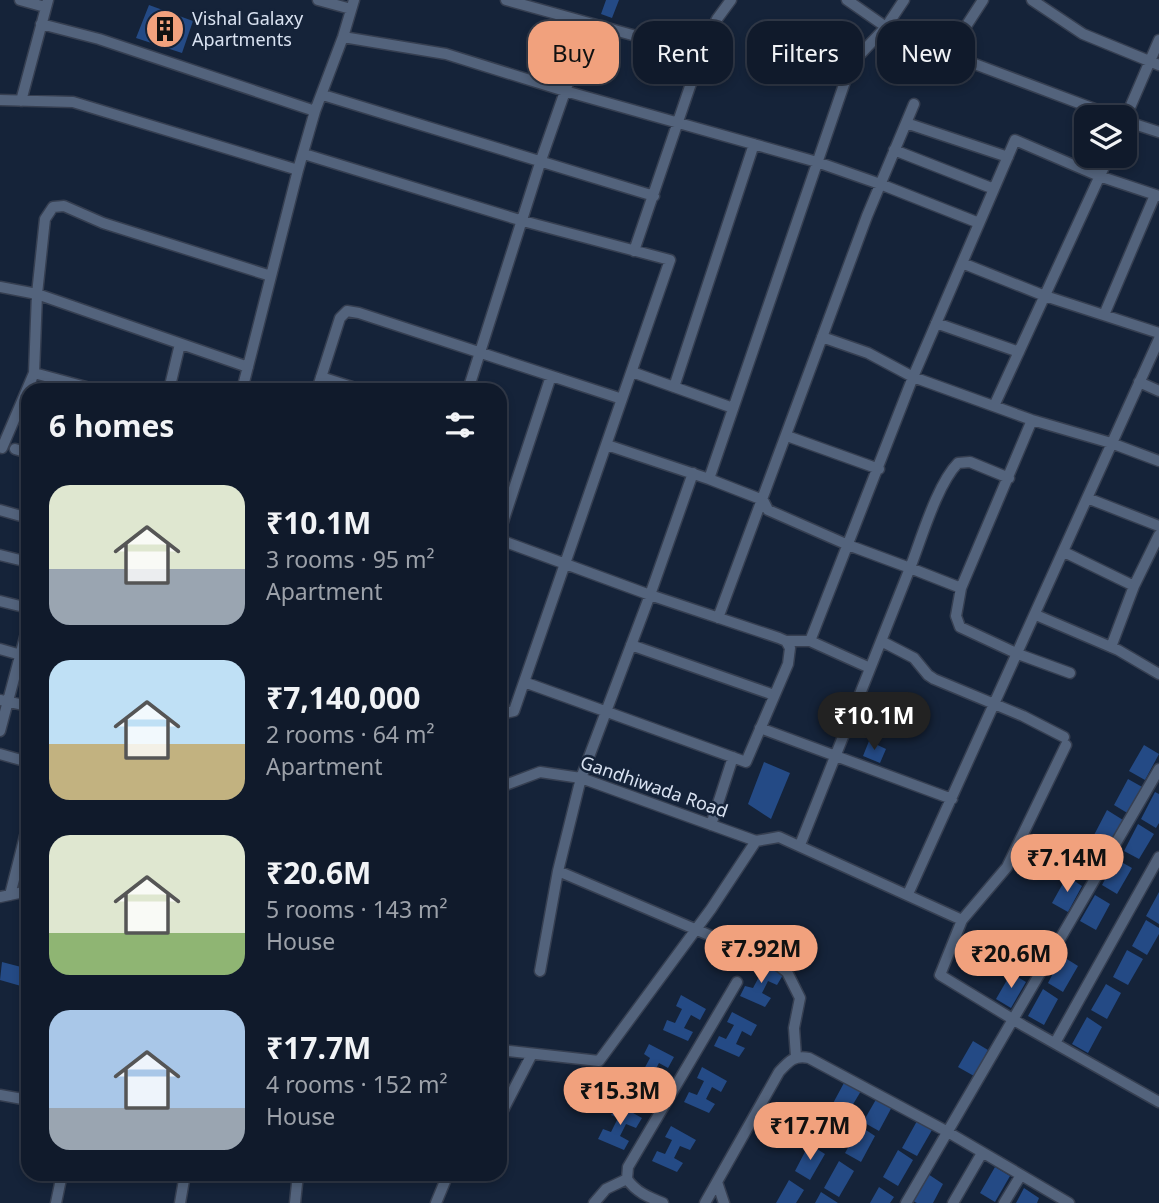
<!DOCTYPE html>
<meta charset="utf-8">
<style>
:root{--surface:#101a2b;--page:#1e2737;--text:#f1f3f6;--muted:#9ca1a9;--line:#303847;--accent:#f1a17d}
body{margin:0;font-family:"Noto Sans",sans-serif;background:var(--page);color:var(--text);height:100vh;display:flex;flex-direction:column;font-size:26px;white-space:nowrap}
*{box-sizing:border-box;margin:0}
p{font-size:23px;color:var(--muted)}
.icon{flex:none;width:38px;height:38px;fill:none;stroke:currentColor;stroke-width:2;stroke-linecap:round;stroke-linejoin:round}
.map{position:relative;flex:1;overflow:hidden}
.sheet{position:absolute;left:21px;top:383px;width:486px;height:798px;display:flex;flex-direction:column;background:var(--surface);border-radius:21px;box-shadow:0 4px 10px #0003,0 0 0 2px var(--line)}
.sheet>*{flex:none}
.banner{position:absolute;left:528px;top:21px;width:525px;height:63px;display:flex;gap:14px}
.fabs{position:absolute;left:1074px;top:105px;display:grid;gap:14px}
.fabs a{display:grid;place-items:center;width:63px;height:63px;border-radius:14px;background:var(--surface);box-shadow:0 4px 10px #0003,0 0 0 2px var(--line);font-size:35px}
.price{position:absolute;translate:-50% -60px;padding:0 16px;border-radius:24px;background:var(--accent);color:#111;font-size:23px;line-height:46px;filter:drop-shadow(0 2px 4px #0008)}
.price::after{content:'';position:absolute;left:50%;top:42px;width:21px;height:16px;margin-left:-10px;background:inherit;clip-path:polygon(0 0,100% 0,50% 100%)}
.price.active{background:#222;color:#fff}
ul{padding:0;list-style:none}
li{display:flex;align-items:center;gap:21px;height:175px;padding:0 28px}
li span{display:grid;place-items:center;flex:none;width:196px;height:140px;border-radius:21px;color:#555}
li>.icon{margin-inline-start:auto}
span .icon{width:84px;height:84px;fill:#fffc;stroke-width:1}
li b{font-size:30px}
h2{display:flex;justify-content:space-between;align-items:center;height:84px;padding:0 28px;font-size:30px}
.chip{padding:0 24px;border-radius:21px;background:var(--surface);box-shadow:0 4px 10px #0003,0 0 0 2px var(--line);font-size:24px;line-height:63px}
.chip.active{background:var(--accent);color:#111}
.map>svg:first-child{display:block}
</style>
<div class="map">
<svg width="1159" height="1203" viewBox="0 0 1159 1203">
<rect width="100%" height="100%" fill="#152339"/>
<!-- building -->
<path fill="#244a85" d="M606,0H619L612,18L601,14Z
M149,5L193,21L182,53L136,38Z
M869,741L886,749L880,763L863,756Z
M1144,745L1159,754L1145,780L1129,771Z
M764,762L790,773L771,819L748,804Z
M1128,779L1144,788L1129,814L1114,805Z
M1155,792L1159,794V823L1156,828L1141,819Z
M1107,810L1123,820L1108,846L1093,837Z
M1138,824L1154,834L1139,859L1124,851Z
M1089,839L1105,848L1090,874L1075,865Z
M1116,859L1132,868L1117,894L1102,885Z
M1067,876L1082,886L1068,912L1052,903Z
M1159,892V924L1146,916Z
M1095,895L1110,904L1096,930L1080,921Z
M1146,920L1159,928V934L1147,955L1132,946Z
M1033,932L1049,941L1034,967L1019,958Z
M1127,950L1143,959L1128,985L1113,977Z
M1062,956L1078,966L1063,992L1048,983Z
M758,961L783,975L777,985L768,981L762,993L771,998L765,1007L740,996L745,986L753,988L760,975L753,971Z
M2,962L25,968L21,986L0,980Z
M1011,973L1026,982L1011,1008L996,999Z
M1106,984L1121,993L1107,1019L1091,1010Z
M1043,989L1058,999L1044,1025L1028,1016Z
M681,995L706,1009L700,1020L691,1015L684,1028L693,1032L688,1041L663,1030L667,1020L675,1023L682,1009L676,1006Z
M732,1012L757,1025L751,1036L742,1031L736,1044L745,1048L739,1057L714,1046L719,1036L726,1039L734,1025L727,1022Z
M1087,1017L1102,1027L1088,1053L1072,1044Z
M973,1041L988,1050L974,1076L958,1067Z
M649,1044L674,1057L668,1068L659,1063L652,1076L661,1080L656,1089L631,1078L635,1068L643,1071L650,1058L644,1054Z
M702,1067L727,1081L721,1092L712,1087L706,1099L715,1104L709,1113L684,1102L689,1092L697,1095L704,1081L697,1078Z
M845,1081L861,1091L846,1116L831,1107Z
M878,1096L893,1105L879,1131L863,1122Z
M617,1104L642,1118L636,1128L626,1124L620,1136L629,1141L624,1150L598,1139L603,1129L611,1132L618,1118L611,1115Z
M829,1112L844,1122L830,1148L814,1139Z
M917,1121L932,1130L917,1156L902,1148Z
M671,1126L696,1140L690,1150L680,1146L674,1158L683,1163L677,1172L652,1161L657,1151L665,1154L672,1140L665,1137Z
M860,1126L875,1136L861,1162L845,1153Z
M809,1144L825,1154L810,1180L795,1171Z
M898,1150L913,1160L898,1186L883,1177Z
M839,1161L854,1171L839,1197L824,1188Z
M995,1167L1010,1176L995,1202L980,1193Z
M928,1174L943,1184L933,1203H917L913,1201Z
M789,1180L804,1190L796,1203H776Z
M879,1187L894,1197L890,1203H870Z
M1024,1188L1039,1198L1037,1203H1016Z
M821,1192L838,1203H815Z"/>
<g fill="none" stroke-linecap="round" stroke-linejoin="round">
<defs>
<path id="minor" d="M20,0L45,7
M318,0L351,9
M506,0L701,54
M847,0L886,27L948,54
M983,0L948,54L1116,117
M1032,0L1083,34L1159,65
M41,24L99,39L315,111
M343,37L446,54L565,91L817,162L880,184L979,223
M323,95L654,196
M0,100L73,102L298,170
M21,101L48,0
M1125,119L1159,40
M1125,121L1159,132
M906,123L1008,157
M894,150L994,189
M304,154L523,221L670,260L514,711L500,714
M634,251L701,54L717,19L731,0
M962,263L1045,296L1159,333
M0,287L37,294L248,367
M1104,315L1155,195
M936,323L1019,352
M822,337L868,353L913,377L1032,420L1111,443L1159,461
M632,372L733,408
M321,377L361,390
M1139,382L1159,391
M674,387L754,144
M97,390L34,373L37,294L44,228L45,219L53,207L64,206L103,223L271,276
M169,390L180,344
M242,390L298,170L315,111L343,37L354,0
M317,390L340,318L347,311L359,313L622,399
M468,390L541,160L589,23
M994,406L1109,156
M787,436L879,469
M607,445L709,479L763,500L768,510L848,545L910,568C921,540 937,484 958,463L970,462L1009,478
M2,448L34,373
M15,449L28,453
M709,479L851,64L886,27L904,0
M1087,498L1159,526
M0,510L28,518
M500,531L551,376
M500,540L650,595L779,638L786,641L790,648L788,664L746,762L524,682
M1064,552L1134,586
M0,555L28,562
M961,588L956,616L960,627L1018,654L1070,673
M0,601L28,608
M1036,615L1118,650L1159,674
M718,618L867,216L914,104
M786,641H810L870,668
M810,641L913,377L1015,140L1099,176L1159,196
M881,641L914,658L928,675L934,679L1023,716L1064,737
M631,645L774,695
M1111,647L1134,586L1159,535
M0,649L28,657
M0,700L28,706
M760,728L952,799
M0,731L28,626
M0,754L28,762
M500,787L540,772L581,778L756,841
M711,825L733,757
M800,845L910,568L961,588L1032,420
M558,871L775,963L787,972L800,998L794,1028L796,1057
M908,894L1159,339
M10,895L28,824
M0,897L28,891
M962,920L1007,867L1066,745
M540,971L558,871L581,778L650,595L693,473
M1055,1043L1159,857
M500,1050L599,1061L711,909L756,841L779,837L962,920L940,975L1024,1026L1159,1102
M0,1095L28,1100
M500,1116L532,1054
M717,1182L724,1203
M56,1203L62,1174
M180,1203L185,1174
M295,1203L298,1174
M436,1203L448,1174
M594,1203L606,1189L627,1179
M663,1203C648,1197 636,1192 627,1179L628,1167L737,982
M705,1203L779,1072C789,1061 794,1055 809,1058L946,1131L1069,1203
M906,1203L1159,769
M953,1203L982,1153
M1004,1203L1021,1175"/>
</defs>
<!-- minor casing -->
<use href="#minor" stroke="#363f51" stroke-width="13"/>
<!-- minor -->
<use href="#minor" stroke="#53637c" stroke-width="10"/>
</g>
<!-- icons -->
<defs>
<symbol id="building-disc" viewBox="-11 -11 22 22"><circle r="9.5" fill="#f1a17d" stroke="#152339"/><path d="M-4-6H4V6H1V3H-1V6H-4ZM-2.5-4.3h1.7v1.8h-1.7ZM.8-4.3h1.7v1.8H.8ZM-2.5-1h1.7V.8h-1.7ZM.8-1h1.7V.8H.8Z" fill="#111"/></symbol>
</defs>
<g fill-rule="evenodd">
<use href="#building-disc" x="143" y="7" width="44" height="44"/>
</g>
<g text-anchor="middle" stroke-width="5" stroke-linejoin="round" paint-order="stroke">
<!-- poi labels -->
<g font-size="18" fill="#d9e2f1" stroke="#152339" text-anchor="start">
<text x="192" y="25">Vishal Galaxy<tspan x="192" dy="21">Apartments</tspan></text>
</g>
<!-- street labels -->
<g font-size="18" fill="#d9e2f1" stroke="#152339">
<text transform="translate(654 787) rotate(19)" y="6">Gandhiwada Road</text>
</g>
</g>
</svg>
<div class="fabs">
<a><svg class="icon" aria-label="layers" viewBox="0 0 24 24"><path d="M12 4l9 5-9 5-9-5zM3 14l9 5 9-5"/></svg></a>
</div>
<b class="price active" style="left:874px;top:752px">₹10.1M</b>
<b class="price" style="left:1067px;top:894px">₹7.14M</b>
<b class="price" style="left:761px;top:985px">₹7.92M</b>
<b class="price" style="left:1011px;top:990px">₹20.6M</b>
<b class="price" style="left:620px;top:1127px">₹15.3M</b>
<b class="price" style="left:810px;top:1162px">₹17.7M</b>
<div class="banner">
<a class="chip active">Buy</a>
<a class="chip">Rent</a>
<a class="chip">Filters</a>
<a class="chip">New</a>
</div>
<section class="sheet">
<h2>6 homes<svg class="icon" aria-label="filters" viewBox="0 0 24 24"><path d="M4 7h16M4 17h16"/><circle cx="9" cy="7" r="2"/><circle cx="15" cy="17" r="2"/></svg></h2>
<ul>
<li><span style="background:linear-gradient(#dfe7d0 60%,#9aa5b1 0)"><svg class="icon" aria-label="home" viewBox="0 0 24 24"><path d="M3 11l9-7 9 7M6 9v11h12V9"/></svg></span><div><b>₹10.1M</b><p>3 rooms · 95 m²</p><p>Apartment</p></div></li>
<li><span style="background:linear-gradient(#bfe0f5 60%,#c2b280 0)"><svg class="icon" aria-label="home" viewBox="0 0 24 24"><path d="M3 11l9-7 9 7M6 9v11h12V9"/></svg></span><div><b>₹7,140,000</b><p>2 rooms · 64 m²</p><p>Apartment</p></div></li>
<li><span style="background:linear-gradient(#dfe7d0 70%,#8fb573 0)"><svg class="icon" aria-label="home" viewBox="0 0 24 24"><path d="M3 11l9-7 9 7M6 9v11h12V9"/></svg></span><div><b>₹20.6M</b><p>5 rooms · 143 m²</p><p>House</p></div></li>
<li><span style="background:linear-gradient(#a9c7e8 70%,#9aa5b1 0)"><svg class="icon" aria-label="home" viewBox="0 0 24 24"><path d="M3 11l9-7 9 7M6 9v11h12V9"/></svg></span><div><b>₹17.7M</b><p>4 rooms · 152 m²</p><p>House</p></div></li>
</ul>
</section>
</div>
